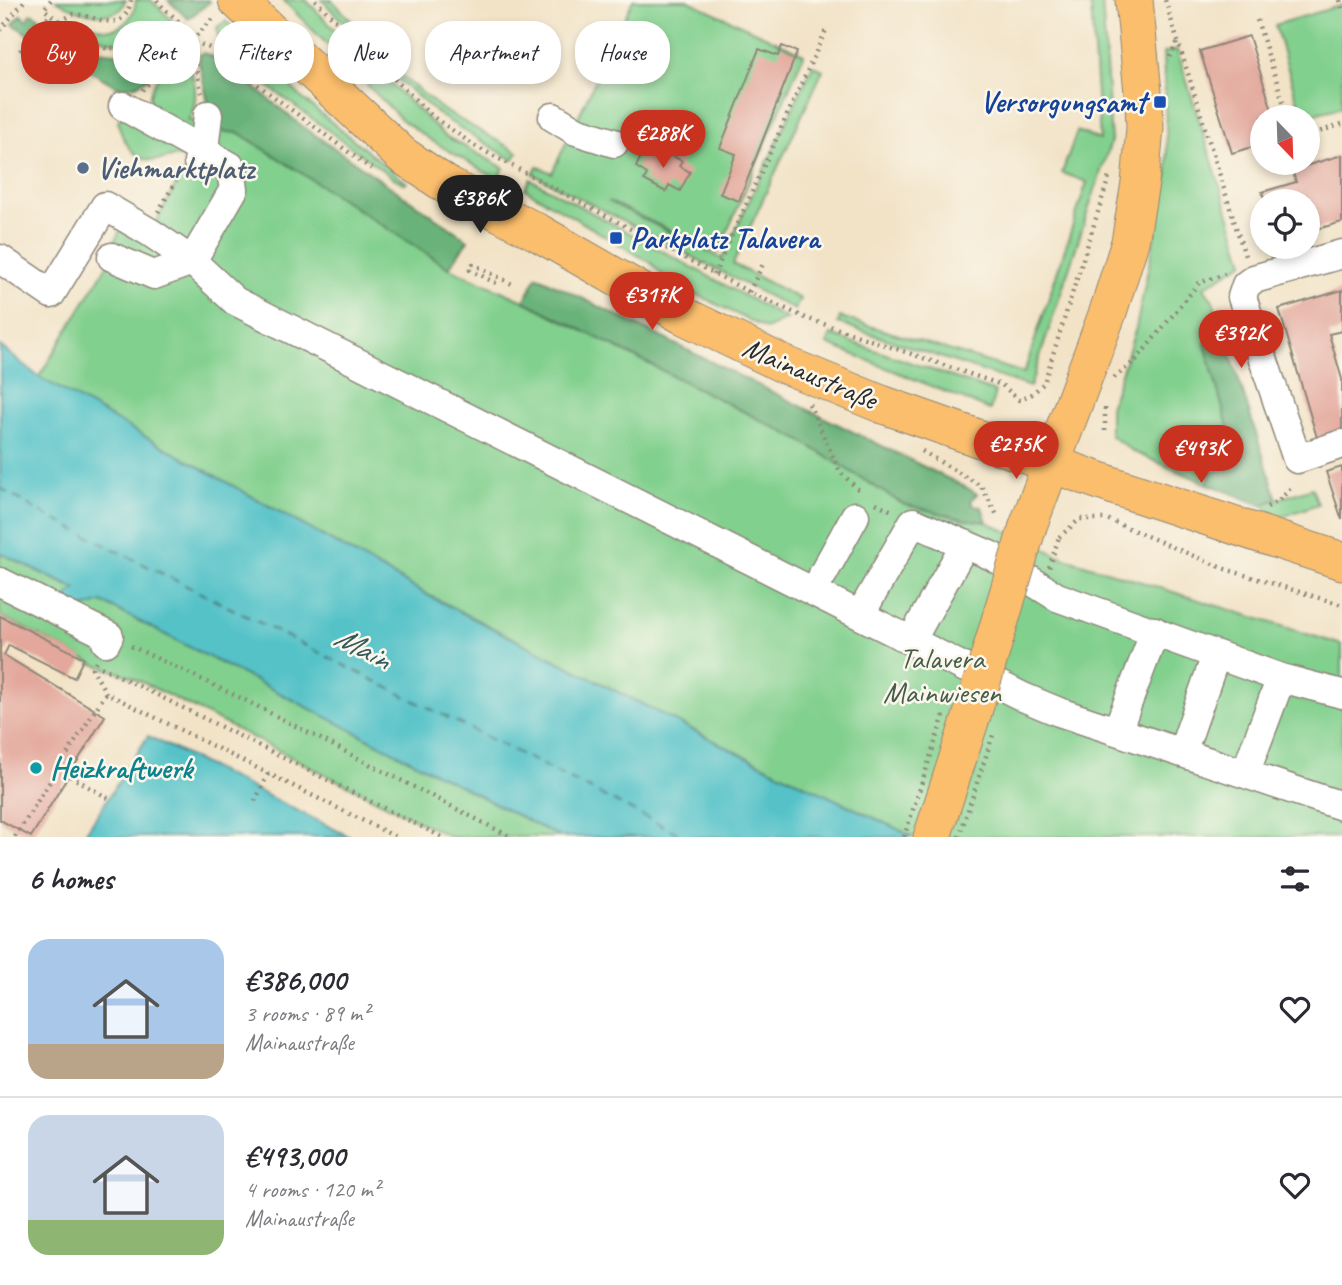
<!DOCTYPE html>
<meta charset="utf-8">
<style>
:root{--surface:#fff;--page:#f2f2f3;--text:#2b2b33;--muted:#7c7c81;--line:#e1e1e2;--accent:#c8321e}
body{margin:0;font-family:Caveat,sans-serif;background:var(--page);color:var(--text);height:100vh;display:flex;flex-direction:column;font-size:26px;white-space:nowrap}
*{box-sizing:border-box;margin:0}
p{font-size:23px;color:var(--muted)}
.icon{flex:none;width:38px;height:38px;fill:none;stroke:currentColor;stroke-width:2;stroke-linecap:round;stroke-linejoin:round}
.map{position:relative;height:837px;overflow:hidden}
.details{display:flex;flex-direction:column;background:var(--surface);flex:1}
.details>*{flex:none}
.banner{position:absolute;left:21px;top:21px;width:700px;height:63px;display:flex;gap:14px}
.needle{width:46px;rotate:157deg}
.buttons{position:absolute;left:1250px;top:105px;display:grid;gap:14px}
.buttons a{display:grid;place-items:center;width:70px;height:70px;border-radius:50%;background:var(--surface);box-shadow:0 4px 10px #0003;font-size:35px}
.price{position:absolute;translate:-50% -60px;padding:0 16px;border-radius:24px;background:var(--accent);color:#fff;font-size:23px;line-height:46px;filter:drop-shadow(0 2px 4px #0008)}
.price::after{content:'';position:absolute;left:50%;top:42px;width:21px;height:16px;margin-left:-10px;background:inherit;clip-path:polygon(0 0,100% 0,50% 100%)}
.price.selected{background:#222;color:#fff}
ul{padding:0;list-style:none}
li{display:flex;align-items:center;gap:21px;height:175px;padding:0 28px}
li+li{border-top:2px solid var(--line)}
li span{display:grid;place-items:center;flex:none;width:196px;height:140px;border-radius:21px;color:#555}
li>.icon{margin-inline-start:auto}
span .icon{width:84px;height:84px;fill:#fffc;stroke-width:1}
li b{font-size:30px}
h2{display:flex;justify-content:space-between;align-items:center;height:84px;padding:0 28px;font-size:30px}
.tag{padding:0 24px;border-radius:28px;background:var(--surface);box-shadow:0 4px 10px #0003;font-size:24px;line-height:63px}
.tag.selected{background:var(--accent);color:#fff}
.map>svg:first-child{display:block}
</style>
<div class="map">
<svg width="1342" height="837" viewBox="0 0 1342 837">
<rect width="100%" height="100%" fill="#fbf7ec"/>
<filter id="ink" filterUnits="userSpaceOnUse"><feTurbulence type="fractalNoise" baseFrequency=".0143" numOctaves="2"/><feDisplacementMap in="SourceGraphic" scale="14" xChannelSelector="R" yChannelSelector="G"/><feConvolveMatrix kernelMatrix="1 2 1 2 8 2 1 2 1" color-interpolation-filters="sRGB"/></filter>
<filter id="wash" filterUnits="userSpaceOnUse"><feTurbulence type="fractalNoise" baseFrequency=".00686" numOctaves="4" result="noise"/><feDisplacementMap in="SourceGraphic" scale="28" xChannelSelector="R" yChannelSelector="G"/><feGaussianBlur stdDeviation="1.57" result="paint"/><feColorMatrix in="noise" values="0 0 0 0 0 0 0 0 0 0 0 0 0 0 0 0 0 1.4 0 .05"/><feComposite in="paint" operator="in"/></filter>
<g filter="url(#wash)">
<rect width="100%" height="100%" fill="#f2e3c7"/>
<!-- green -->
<path fill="#82d08e" stroke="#567e5c" stroke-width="2" d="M126,0L120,10C103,21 73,11 56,0Z
M136,0H151L182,30C152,48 103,49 76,24L78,21C86,22 92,26 100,28C119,34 135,18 136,0Z
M283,0H306L331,26L445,136L504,168L497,179L432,141L402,120Z
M322,0H332L404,78L443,110L518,152L513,160L439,115L401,82Z
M633,0H687L804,54L718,253L608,201L722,259L813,65L823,70L733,264L800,299L795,310L533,174L537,166L552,173Z
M1074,0H1102L1111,141L1030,387L838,323L840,317L1024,373L1087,182L1062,173L1077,131L1100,140L1091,6L1074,3Z
M1342,5V107L1302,117L1275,25Z
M226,21L304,100L407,183L404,184L392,177L228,57L219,41L217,27Z
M1177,50L1244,262L1204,287L1213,301L1220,321L1205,344L1238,463L1210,474L1208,484L1134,452L1110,435V407L1136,328L1168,173L1163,53Z
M181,61C198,71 199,106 188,120C206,124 220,131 239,133L449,268L524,301L800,440L903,504L964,519L987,522L1062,557L1342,645V837H914L734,751L432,597L39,377L109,262L106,260L120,230L146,241L179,179L192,164C176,148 169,162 151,160C132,159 120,137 118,120L150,102C147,86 166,65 181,61Z
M530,179L787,319L766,329L666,279L651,263L525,189Z
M831,335L995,392L990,410L827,344Z
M1312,488L1318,504L1282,517L1261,505Z
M0,553L77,590L78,610L102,602L560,837H450L132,677L94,664L0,616Z"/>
<!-- forest -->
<path fill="#69b279" stroke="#4a6e52" stroke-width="2" d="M168,0H208L210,2L188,19Z
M32,13L40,18L29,35L13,24L21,15L26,20Z
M47,23L78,46L88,50L124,54L151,51L159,61V65C149,80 136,89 118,87L36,40Z
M204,53L223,62L302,126L468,240L449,268L239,133L217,131L212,121L199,62L200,54Z
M537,276L967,488L977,494L971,500L972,505L982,507L987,522L964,519L903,504L800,440L524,301Z
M1220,321L1277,499L1261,505L1208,484L1210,474L1238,463L1205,344Z"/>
<!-- water -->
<path fill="#54c2c8" stroke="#40767a" stroke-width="2" d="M0,346L39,377L431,597L734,751L914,837H560L102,602L78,610L64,599L76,589L0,553Z
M148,736L350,837H83Z"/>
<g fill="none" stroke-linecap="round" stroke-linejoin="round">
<!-- ferry -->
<path stroke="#37585a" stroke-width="2" stroke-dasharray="9 7" stroke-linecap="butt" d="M0,488L42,513L685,837"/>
</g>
<g id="blocks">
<!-- building -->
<path fill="#e3a79b" d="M1249,36L1274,117H1262V144L1232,153L1200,51Z
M782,46L797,52L739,201L720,194L736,154L720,148L759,49L778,56Z
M645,148L657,155L660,149L682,161L679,166L690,172L680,191L669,185L666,192L644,180L647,174L636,167Z
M1342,155V222L1307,232V201H1265L1262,192L1296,182L1292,170Z
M1342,290V331L1329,334L1342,379V434L1318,441L1279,309Z
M1342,467V520L1326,472Z
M0,616L84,658L74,678L9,645L4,655L105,716L31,837L0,820Z"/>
</g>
</g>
<g filter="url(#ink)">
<use href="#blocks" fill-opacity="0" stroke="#8e8779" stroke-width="2"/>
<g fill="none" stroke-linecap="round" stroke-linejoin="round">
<defs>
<path id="minor" d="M553,117L576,131L614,143
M198,162L204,150L208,115
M1342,254L1254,279L1246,285L1242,297L1297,459L1342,444
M112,257L154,275L192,261L234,189L230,166L123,106
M0,259L51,294L105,206L151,233L192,261L235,301L1023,697L1059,712L1342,806
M823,574L855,516
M0,582L109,636L106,642
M860,615L913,522L992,556L1057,597L1281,678L1342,694
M911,641L965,544
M1117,731L1155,631
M1182,753L1216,655
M1245,774L1281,678"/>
<path id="major" d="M237,0L402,155L448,186L539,233L682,315L783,364L881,404L1117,487L1342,561
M1028,526L1108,312L1130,242L1140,183L1145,128L1144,103L1134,0
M932,837L973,712"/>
</defs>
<!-- minor casing -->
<use href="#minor" stroke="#8e8779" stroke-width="31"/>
<!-- major casing -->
<use href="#major" stroke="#8e8779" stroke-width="39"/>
<!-- path -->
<path stroke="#8e8779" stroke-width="4.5" stroke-dasharray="2 5" stroke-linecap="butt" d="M51,0L44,9L73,33L92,44L105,48H132L190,40L217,51L243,74L373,170
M157,0C164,11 177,17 184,28C192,41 197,77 202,93
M315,0L432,116L475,146L749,292L806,318L1002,385L1019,400L1032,394L1044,383L1109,177
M1165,0L1246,259
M1340,0L1342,8
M1257,20L1288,117
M60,21L74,14C96,15 124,37 131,0
M0,30L25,0
M20,51L51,14
M1170,57L1177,43
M142,90L215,17
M1307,136L1342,124
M158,212L180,174
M714,275L826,30
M496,283L470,270L473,264L512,284
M749,292L763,264
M1114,378L1137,359L1199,283L1225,274
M809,404L840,472L861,492
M1105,408V435
M922,451L981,486L997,515
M876,503L894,512
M1267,507L1279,500L1292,487
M1059,537L1080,519H1107L1222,568L1342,605
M131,646L245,700L511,837
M96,661L92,668L106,693L396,837
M101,667L442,837
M58,769L108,798
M255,801L269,772
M15,837L106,693"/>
<!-- minor -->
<use href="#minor" stroke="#fff" stroke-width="28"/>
<!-- major -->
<use href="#major" stroke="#fabe6d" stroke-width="37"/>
<defs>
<path id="major-bridge" d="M973,712L1028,526"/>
</defs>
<!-- major-bridge casing -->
<use href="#major-bridge" stroke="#8e8779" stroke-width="39" stroke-linecap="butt"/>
<!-- path-bridge -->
<path stroke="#8e8779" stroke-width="4.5" stroke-dasharray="2 5" stroke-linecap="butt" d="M1047,574L1059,537
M904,837L944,715
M959,837L994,732"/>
<!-- major-bridge -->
<use href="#major-bridge" stroke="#fabe6d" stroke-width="37"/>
</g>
</g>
<!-- markers -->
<g fill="#1a4fb4" stroke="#fbf7ec" stroke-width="2.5">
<rect x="1153" y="95" width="14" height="14" rx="3.5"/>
<rect x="609" y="231" width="14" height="14" rx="3.5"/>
</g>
<circle fill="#5c6f8a" stroke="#fbf7ec" stroke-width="2.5" cx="83" cy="168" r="7"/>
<circle fill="#0f9aa8" stroke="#fbf7ec" stroke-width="2.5" cx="36" cy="768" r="7"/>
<g text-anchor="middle" stroke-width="5" stroke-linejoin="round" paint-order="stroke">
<!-- transit labels -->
<g font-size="30" font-weight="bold" fill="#164399" stroke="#fbf7ec" text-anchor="end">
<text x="1146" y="112">Versorgungsamt</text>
<text x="630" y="248" text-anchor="start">Parkplatz Talavera</text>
</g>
<!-- service labels -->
<g font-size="30" font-weight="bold" fill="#4e5e75" stroke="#fbf7ec" text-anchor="start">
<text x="97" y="178">Viehmarktplatz</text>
</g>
<!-- street labels -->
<g font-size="30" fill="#2b2b2b" stroke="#fbf7ec">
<text transform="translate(810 373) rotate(23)" y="10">Mainaustraße</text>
</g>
<!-- park labels -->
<g font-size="30" fill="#455d49" stroke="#fbf7ec">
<text x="942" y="668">Talavera<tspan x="942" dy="34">Mainwiesen</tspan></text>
</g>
<!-- culture labels -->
<g font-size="30" font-weight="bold" fill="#0d838f" stroke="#fbf7ec" text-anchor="start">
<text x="50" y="778">Heizkraftwerk</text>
</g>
<!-- water labels -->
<g font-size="32" font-style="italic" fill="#37585a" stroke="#fbf7ec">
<text transform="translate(363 647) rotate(28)" y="11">Main</text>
</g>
</g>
</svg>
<div class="buttons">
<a><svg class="needle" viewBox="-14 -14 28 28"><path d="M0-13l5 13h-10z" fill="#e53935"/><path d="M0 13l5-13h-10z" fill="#7c7c81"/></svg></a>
<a><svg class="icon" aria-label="locate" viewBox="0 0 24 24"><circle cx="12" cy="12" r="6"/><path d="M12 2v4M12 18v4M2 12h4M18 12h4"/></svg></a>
</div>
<b class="price" style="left:663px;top:170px">€288K</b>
<b class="price selected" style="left:480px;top:235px">€386K</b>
<b class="price" style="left:652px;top:332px">€317K</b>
<b class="price" style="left:1241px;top:370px">€392K</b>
<b class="price" style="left:1016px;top:481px">€275K</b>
<b class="price" style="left:1201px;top:485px">€493K</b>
<div class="banner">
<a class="tag selected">Buy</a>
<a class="tag">Rent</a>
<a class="tag">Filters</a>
<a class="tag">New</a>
<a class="tag">Apartment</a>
<a class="tag">House</a>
</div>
</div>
<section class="details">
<h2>6 homes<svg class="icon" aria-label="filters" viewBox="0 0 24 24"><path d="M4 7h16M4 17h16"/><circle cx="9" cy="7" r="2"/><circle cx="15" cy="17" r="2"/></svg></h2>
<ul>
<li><span style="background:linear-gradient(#a9c7e8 75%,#b9a48a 0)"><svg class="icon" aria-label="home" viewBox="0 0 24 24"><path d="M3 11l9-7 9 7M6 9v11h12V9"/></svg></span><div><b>€386,000</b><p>3 rooms · 89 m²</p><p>Mainaustraße</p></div><svg class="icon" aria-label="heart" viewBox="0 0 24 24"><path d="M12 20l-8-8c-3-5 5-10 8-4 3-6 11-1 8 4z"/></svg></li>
<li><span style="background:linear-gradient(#c9d6e8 75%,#8fb573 0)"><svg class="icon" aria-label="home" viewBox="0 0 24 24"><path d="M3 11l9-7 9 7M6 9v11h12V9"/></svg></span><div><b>€493,000</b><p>4 rooms · 120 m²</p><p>Mainaustraße</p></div><svg class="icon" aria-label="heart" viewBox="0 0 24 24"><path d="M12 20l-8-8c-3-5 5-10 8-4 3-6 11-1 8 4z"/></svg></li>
</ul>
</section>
